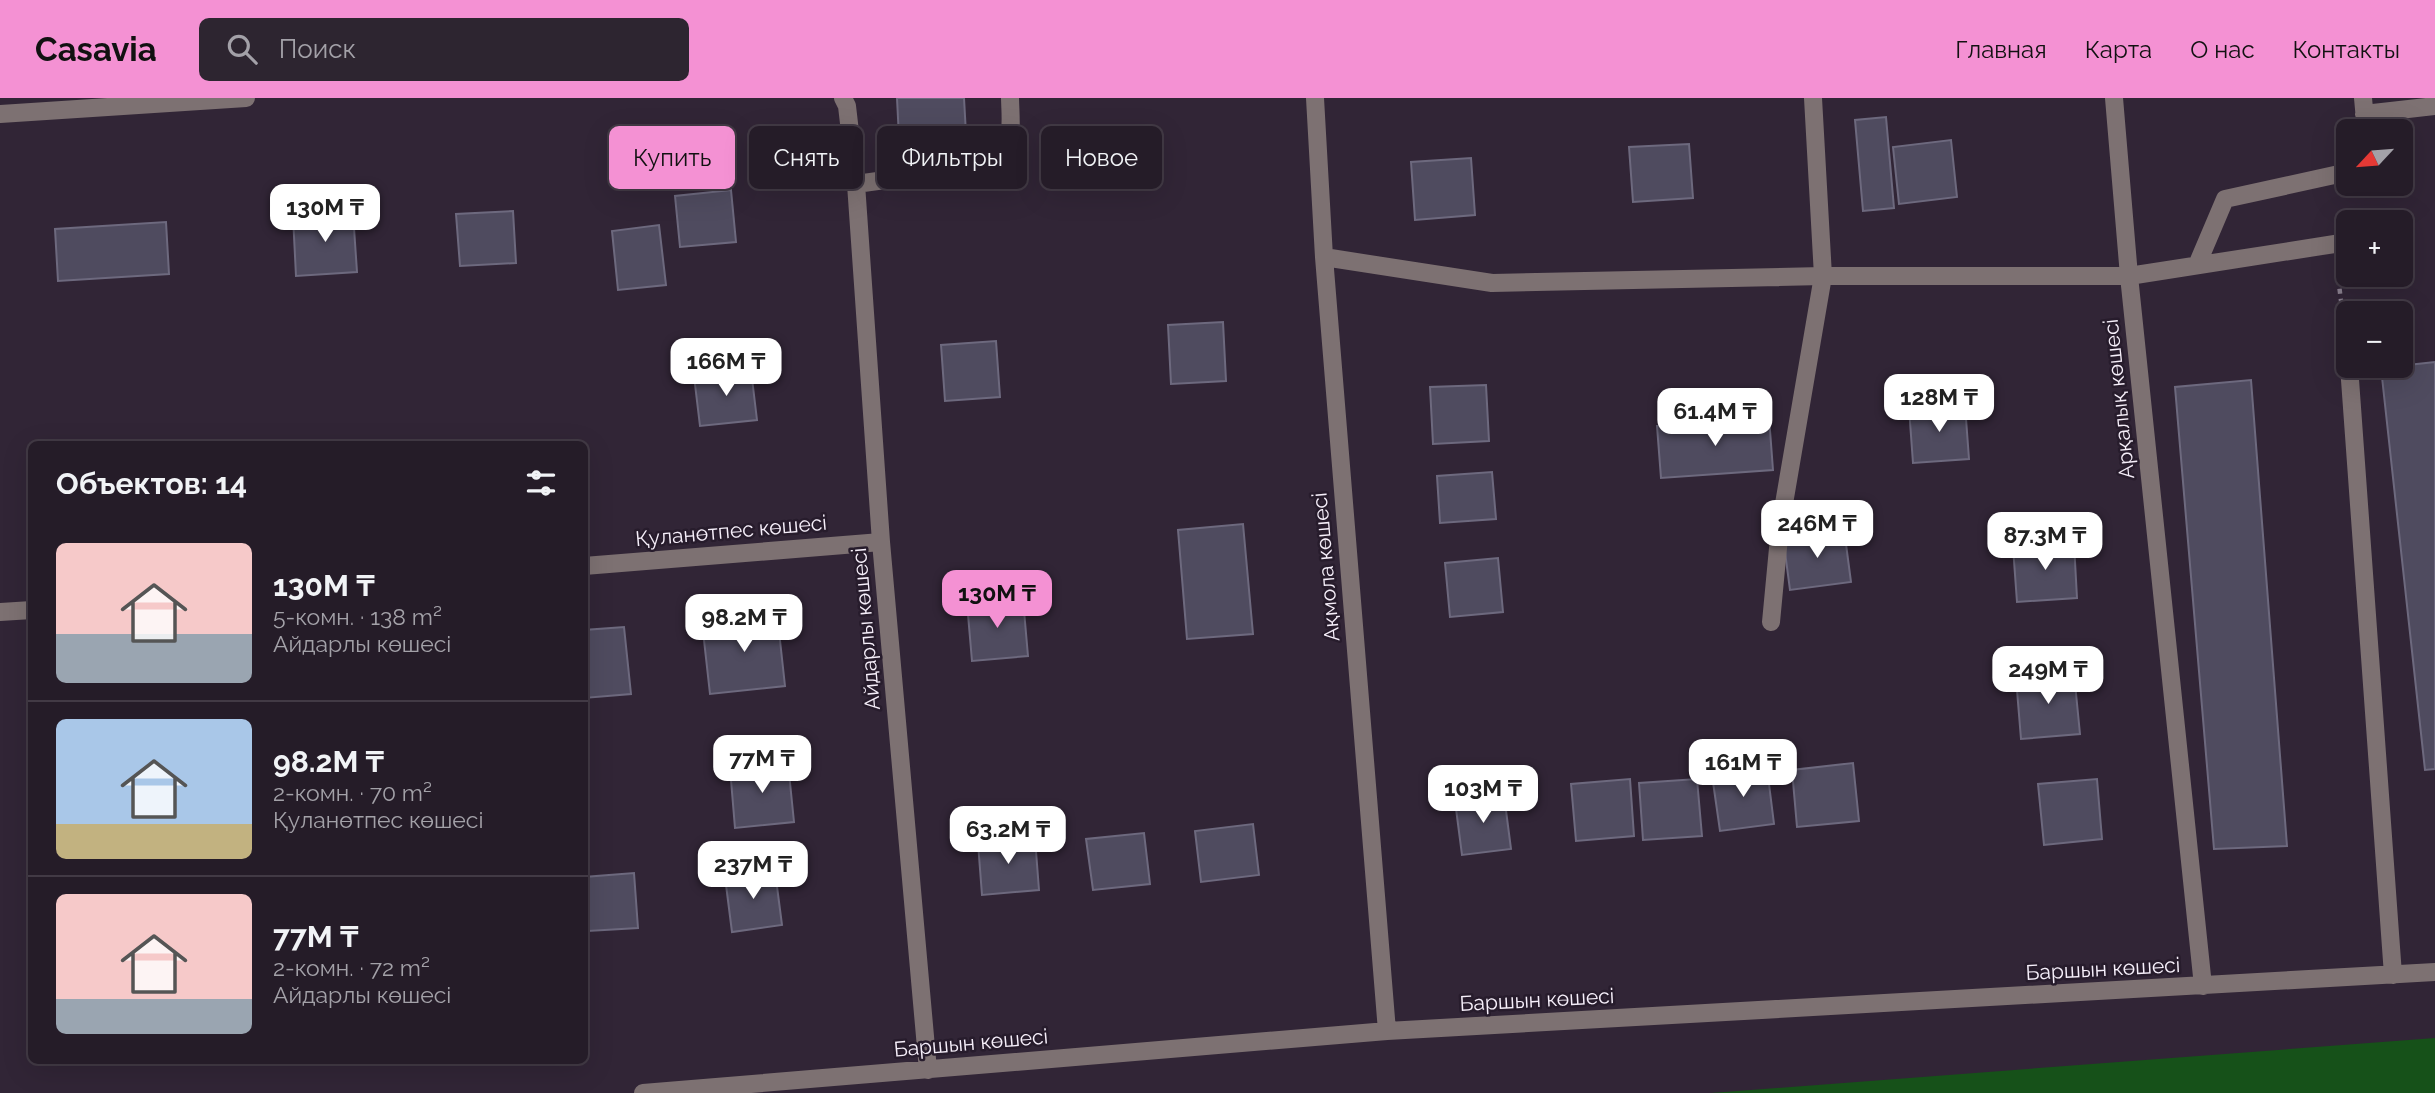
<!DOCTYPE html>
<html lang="ru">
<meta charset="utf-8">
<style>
:root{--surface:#251c28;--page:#2d2530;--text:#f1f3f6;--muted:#a3a1a8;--line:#423a45;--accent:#f491d3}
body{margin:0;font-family:Raleway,sans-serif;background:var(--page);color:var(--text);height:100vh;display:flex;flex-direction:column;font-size:26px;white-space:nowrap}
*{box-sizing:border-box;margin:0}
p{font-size:23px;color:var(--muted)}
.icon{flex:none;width:38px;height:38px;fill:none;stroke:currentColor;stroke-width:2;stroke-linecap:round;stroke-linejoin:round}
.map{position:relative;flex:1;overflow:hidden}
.drawer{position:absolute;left:28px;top:343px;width:560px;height:623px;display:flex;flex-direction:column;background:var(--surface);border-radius:10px;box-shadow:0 7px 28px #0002,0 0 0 2px var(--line)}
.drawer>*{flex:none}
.top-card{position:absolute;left:609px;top:28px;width:665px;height:63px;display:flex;gap:14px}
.needle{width:46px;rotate:244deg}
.fabs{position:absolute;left:2336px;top:21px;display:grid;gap:14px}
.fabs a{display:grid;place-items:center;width:77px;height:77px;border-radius:10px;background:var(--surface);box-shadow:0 7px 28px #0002,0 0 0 2px var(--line);font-size:35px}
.price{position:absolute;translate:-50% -60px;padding:0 16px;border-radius:14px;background:#fff;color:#222;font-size:23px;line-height:46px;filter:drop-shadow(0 2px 4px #0008)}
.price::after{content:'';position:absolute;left:50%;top:42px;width:21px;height:16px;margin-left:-10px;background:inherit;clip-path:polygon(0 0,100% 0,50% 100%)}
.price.current{background:var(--accent);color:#111}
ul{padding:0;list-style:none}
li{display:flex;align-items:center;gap:21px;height:175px;padding:0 28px}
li+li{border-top:2px solid var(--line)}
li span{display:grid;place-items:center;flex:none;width:196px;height:140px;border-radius:10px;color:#555}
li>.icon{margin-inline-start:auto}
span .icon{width:84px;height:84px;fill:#fffc;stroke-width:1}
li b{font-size:30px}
h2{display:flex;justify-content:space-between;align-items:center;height:84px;padding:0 28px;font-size:30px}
.pill{padding:0 24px;border-radius:10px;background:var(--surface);box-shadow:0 7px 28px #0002,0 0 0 2px var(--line);font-size:24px;line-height:63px}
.pill.current{background:var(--accent);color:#111}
header{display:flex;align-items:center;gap:42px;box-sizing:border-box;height:98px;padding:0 35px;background:var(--accent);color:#111}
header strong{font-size:33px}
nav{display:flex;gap:38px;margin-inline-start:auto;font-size:24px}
.search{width:490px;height:63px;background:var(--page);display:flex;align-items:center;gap:18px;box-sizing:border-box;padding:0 24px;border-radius:10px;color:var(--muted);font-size:26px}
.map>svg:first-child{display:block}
</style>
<header>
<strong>Casavia</strong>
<div class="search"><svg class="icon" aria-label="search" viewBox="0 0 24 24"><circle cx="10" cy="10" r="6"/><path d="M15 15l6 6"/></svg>Поиск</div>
<nav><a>Главная</a><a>Карта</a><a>О нас</a><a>Контакты</a></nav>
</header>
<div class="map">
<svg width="2435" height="995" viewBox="0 0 2435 995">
<rect width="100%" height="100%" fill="#312536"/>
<!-- green -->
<path fill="#165119" d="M2435,940V995H1711Z"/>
<!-- building -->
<path fill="#4f4b5f" stroke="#6d697e" stroke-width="2" d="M897,0H964L966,36L899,40Z
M1886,19L1894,110L1863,113L1855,22Z
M1951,42L1957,99L1899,106L1893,49Z
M1689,46L1693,100L1633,104L1629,49Z
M1471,60L1475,117L1415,122L1411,64Z
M731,92L736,144L680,149L675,98Z
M513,113L516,165L460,168L456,116Z
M353,115L357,174L296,178L293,118Z
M166,124L169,176L58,183L55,131Z
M659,127L666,187L618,192L612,133Z
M1223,224L1226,283L1171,286L1168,227Z
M996,243L1000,299L945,303L941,247Z
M2435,264V671L2425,672L2381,270Z
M751,272L757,322L700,328L694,278Z
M2251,282L2287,748L2214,751L2175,289Z
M1486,287L1489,343L1433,346L1430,289Z
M1965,307L1969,361L1913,365L1909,310Z
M1769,319L1773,372L1661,380L1657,328Z
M1492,374L1496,421L1440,425L1437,378Z
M1243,426L1253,536L1187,541L1178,432Z
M1844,431L1851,484L1790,492L1783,439Z
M2074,445L2077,500L2017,504L2013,449Z
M1498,460L1503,514L1450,519L1445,465Z
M1023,501L1028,558L972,563L967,505Z
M777,515L785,588L710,596L702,524Z
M624,529L631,596L584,600V532Z
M2074,575L2080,636L2021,641L2016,580Z
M788,665L794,724L735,730L730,670Z
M1853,665L1859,723L1797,729L1792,672Z
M1767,670L1774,726L1720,733L1712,677Z
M1630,681L1634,738L1576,743L1571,686Z
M1697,681L1702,738L1643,742L1639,685Z
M2097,681L2102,741L2044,747L2038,686Z
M1504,697L1511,751L1462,757L1455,703Z
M1253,726L1259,777L1201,784L1195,733Z
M1144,735L1150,786L1093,792L1086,741Z
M1035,740L1039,792L982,797L978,745Z
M775,773L782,827L732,834L725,779Z
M634,775L638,830L588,833L584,779Z"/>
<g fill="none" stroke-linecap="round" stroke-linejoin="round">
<!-- path -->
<path stroke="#887e8d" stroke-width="4.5" stroke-dasharray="5 5" stroke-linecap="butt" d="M2337,171L2346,242"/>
<!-- minor -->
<path stroke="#7d7172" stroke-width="18" d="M843,0L847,8L856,86L881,444L928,972
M1315,0L1324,159L1387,933
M2114,0L2129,178L2203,888
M2363,0L2366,33
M0,16L246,0
M2364,16L2435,8
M856,86L986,68C1015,43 1011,36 1010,0
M1324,159L1492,185L1823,178H2129L2341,145
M2197,167L2225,101L2348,74
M2349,268L2393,877
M584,468L881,444
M0,514L32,512
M1771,524L1780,429L1823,178L1813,0
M643,995L1387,933L2435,874"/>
</g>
<g text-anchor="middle" stroke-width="5" stroke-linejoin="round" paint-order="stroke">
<!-- street labels -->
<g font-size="21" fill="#f6effa" stroke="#271c2c">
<text transform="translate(2119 301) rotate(-96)" y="7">Арқалық көшесі</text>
<text transform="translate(731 433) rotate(-5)" y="7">Қуланөтпес көшесі</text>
<text transform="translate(1326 469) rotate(-95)" y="7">Ақмола көшесі</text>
<text transform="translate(866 531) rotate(-95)" y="7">Айдарлы көшесі</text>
<text transform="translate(2103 871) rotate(-3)" y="7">Баршын көшесі</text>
<text transform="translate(1537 902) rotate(-3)" y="7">Баршын көшесі</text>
<text transform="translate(971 945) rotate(-5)" y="7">Баршын көшесі</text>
</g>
</g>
</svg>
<div class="fabs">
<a><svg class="needle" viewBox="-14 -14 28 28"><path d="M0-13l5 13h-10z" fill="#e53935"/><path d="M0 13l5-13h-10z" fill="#a3a1a8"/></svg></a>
<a>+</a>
<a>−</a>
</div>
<b class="price" style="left:325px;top:146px">130M ₸</b>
<b class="price" style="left:726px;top:300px">166M ₸</b>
<b class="price" style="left:1939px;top:336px">128M ₸</b>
<b class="price" style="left:1715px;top:350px">61.4M ₸</b>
<b class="price" style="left:1817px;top:462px">246M ₸</b>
<b class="price" style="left:2045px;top:474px">87.3M ₸</b>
<b class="price current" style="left:997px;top:532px">130M ₸</b>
<b class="price" style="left:744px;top:556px">98.2M ₸</b>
<b class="price" style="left:2048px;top:608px">249M ₸</b>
<b class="price" style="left:762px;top:697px">77M ₸</b>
<b class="price" style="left:1743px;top:701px">161M ₸</b>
<b class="price" style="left:1483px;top:727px">103M ₸</b>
<b class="price" style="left:1008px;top:768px">63.2M ₸</b>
<b class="price" style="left:753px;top:803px">237M ₸</b>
<div class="top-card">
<a class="pill current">Купить</a>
<a class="pill">Снять</a>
<a class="pill">Фильтры</a>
<a class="pill">Новое</a>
</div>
<section class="drawer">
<h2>Объектов: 14<svg class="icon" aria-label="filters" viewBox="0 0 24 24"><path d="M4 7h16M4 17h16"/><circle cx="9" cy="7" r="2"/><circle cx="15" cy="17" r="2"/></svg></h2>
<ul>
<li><span style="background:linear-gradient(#f6c9c9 65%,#9aa5b1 0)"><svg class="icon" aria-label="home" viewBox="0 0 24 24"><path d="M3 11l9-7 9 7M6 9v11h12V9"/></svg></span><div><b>130M ₸</b><p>5-комн. · 138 m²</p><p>Айдарлы көшесі</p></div></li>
<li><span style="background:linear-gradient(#a9c7e8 75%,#c2b280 0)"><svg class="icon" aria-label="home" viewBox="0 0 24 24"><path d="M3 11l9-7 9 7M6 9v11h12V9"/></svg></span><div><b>98.2M ₸</b><p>2-комн. · 70 m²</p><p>Қуланөтпес көшесі</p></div></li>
<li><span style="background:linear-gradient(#f6c9c9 75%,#9aa5b1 0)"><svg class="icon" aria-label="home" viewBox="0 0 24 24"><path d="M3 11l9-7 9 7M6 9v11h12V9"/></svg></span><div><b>77M ₸</b><p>2-комн. · 72 m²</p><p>Айдарлы көшесі</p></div></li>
</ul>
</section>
</div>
